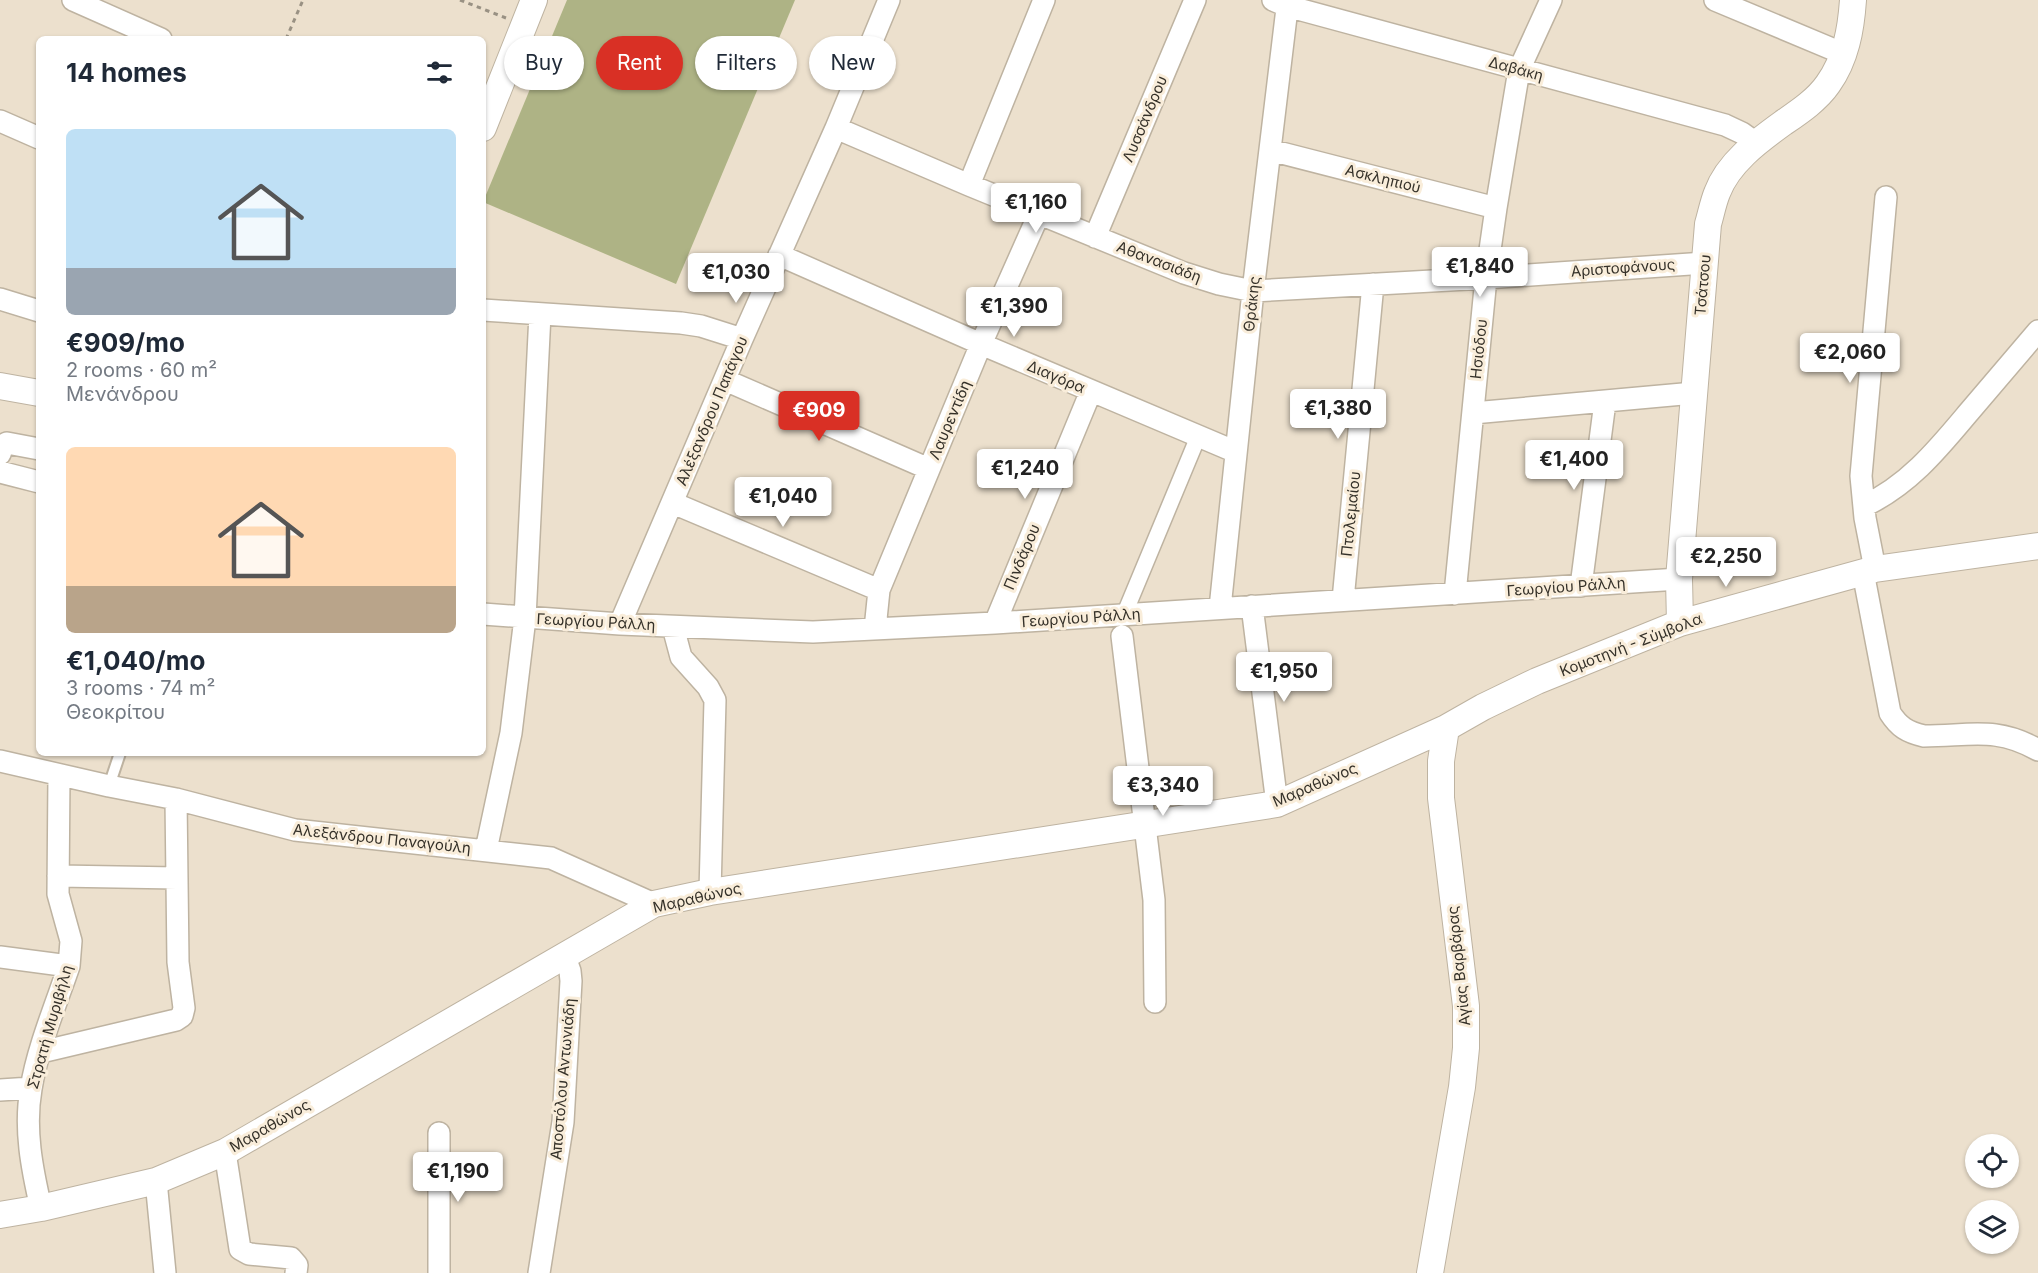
<!DOCTYPE html>
<meta charset="utf-8">
<style>
:root{--surface:#fff;--page:#f2f2f3;--text:#1f2937;--muted:#747a83;--accent:#d93025}
body{margin:0;font-family:Inter,sans-serif;background:var(--page);color:var(--text);height:100vh;display:flex;flex-direction:column;font-size:22px;white-space:nowrap}
*{box-sizing:border-box;margin:0}
p{font-size:20px;color:var(--muted)}
.icon{flex:none;width:33px;height:33px;fill:none;stroke:currentColor;stroke-width:2;stroke-linecap:round;stroke-linejoin:round}
.map{position:relative;flex:1;overflow:hidden}
.details{position:absolute;left:36px;top:36px;width:450px;height:720px;display:flex;flex-direction:column;background:var(--surface);border-radius:9px;box-shadow:0 2px 4px #0004}
.details>*{flex:none}
.banner{position:absolute;left:504px;top:36px;width:570px;height:54px;display:flex;gap:12px}
.fabs{position:absolute;left:1965px;top:1134px;display:grid;gap:12px}
.fabs a{display:grid;place-items:center;width:54px;height:54px;border-radius:50%;background:var(--surface);box-shadow:0 2px 4px #0004;font-size:30px}
.price{position:absolute;translate:-50% -51px;padding:0 14px;border-radius:6px;background:#fff;color:#222;font-size:20px;line-height:39px;filter:drop-shadow(0 2px 3px #0008)}
.price::after{content:'';position:absolute;left:50%;top:36px;width:18px;height:14px;margin-left:-9px;background:inherit;clip-path:polygon(0 0,100% 0,50% 100%)}
.price.active{background:var(--accent);color:#fff}
ul{padding:0;list-style:none}
li{display:grid;align-content:center;gap:12px;height:318px;padding:0 30px}
li span{display:grid;place-items:center;height:186px;border-radius:9px;color:#555}
li>.icon{margin-inline-start:auto}
span .icon{width:108px;height:108px;fill:#fffc;stroke-width:1}
li b{font-size:26px}
h2{display:flex;justify-content:space-between;align-items:center;height:72px;padding:0 30px;font-size:26px}
.chip{padding:0 21px;border-radius:27px;background:var(--surface);box-shadow:0 2px 4px #0004;font-size:21px;line-height:54px}
.chip.active{background:var(--accent);color:#fff}
.map>svg:first-child{display:block}
</style>
<div class="map">
<svg width="2038" height="1273" viewBox="0 0 2038 1273">
<rect width="100%" height="100%" fill="#ece0cd"/>
<!-- green -->
<path fill="#aeb385" d="M567,0H795L676,284L483,202Z"/>
<g fill="none" stroke-linecap="round" stroke-linejoin="round">
<defs>
<path id="service" d="M109,786L120,753"/>
<path id="pedestrian" d="M1124,615L1198,437"/>
<path id="minor" d="M73,0L161,39
M1273,0L1287,6L1725,125L1742,133L1756,143
M1715,0L1844,54
M0,121L39,138
M836,128L969,185L1184,273L1219,284L1253,291L1486,278L1705,263
M1270,150L1496,208
M969,185L1044,0
M1095,237L1195,0
M779,255L981,344L1236,452
M0,299L39,311
M483,310L681,323L701,326L742,339
M725,380L929,469
M1473,413L1694,393
M0,454L3,445L7,443L39,449
M0,472L39,482
M673,503L879,590
M1864,506C1909,485 1938,449 1969,412C1992,385 2015,358 2038,331
M1875,569L1865,518L1861,476L1886,197
M1863,572L1890,713C1899,727 1907,732 1924,736C1970,736 1996,726 2038,750
M1581,586L1605,402
M1455,594L1486,278L1496,208L1519,70L1551,0
M1343,600L1373,284
M1252,606L1277,804
M1220,608L1253,291L1288,0
M483,614L620,624L813,632L995,623L1679,579
M995,623L1091,391
M620,624L742,339L836,128L889,0
M673,627L681,657L708,687L715,700L710,892
M875,629L879,590L981,344L1039,214
M1122,636L1154,900L1155,1002
M0,761L109,786L176,799L295,830L551,858L654,904
M486,850L511,733L525,618L540,314
M58,876L177,878
M0,957L69,966
M41,1052L176,1020L182,1016L184,1008L178,962L176,799
M0,1090L31,1088
M439,1133V1273
M225,1152L240,1249L249,1254L291,1258L297,1265L296,1273
M156,1181L165,1273
M41,1208C32,1169 24,1129 31,1089C37,1050 56,1004 69,966L71,941L58,894L59,775
M539,1273L563,1122L571,981L570,971L565,957"/>
<path id="tertiary" d="M483,128L534,0
M0,386L39,393
M1680,623L1679,579L1708,224C1711,214 1713,203 1717,193C1728,163 1758,141 1783,123C1799,112 1817,100 1828,84C1846,59 1851,29 1853,0
M0,1215L41,1208L156,1181L225,1152L654,904L710,892L1277,804L1446,728L1483,707L1537,681L1680,623L1875,569L2038,546
M1430,1273L1462,1087L1466,1048V1006L1441,798V761L1446,728"/>
</defs>
<!-- service casing -->
<use href="#service" stroke="#beb3a1" stroke-width="14"/>
<!-- pedestrian casing -->
<use href="#pedestrian" stroke="#beb3a1" stroke-width="18"/>
<!-- minor casing -->
<use href="#minor" stroke="#beb3a1" stroke-width="24"/>
<!-- tertiary casing -->
<use href="#tertiary" stroke="#beb3a1" stroke-width="28"/>
<!-- path -->
<path stroke="#999183" stroke-width="3" stroke-dasharray="4.5 4.5" stroke-linecap="butt" d="M460,0L506,18
M286,39L303,0"/>
<!-- service -->
<use href="#service" stroke="#fff" stroke-width="10"/>
<!-- pedestrian -->
<use href="#pedestrian" stroke="#fff" stroke-width="15"/>
<!-- minor -->
<use href="#minor" stroke="#fff" stroke-width="21"/>
<!-- tertiary -->
<use href="#tertiary" stroke="#fff" stroke-width="26"/>
</g>
<g text-anchor="middle" stroke-width="6" stroke-linejoin="round" paint-order="stroke">
<!-- street labels -->
<g font-size="15" fill="#353129" stroke="#f9edda">
<text transform="translate(1516 69) rotate(15)" y="5">Δαβάκη</text>
<text transform="translate(1145 119) rotate(-67)" y="5">Λυσσάνδρου</text>
<text transform="translate(1383 179) rotate(14)" y="5">Ασκληπιού</text>
<text transform="translate(1159 262) rotate(21)" y="5">Αθανασιάδη</text>
<text transform="translate(1623 268) rotate(-4)" y="5">Αριστοφάνους</text>
<text transform="translate(1703 285) rotate(-85)" y="5">Τσάτσου</text>
<text transform="translate(1252 304) rotate(-84)" y="5">Θράκης</text>
<text transform="translate(1479 349) rotate(-84)" y="5">Ησιόδου</text>
<text transform="translate(1056 377) rotate(23)" y="5">Διαγόρα</text>
<text transform="translate(712 411) rotate(-67)" y="5">Αλέξανδρου Παπάγου</text>
<text transform="translate(950 420) rotate(-67)" y="5">Λαυρεντίδη</text>
<text transform="translate(1351 514) rotate(-84)" y="5">Πτολεμαίου</text>
<text transform="translate(1022 557) rotate(-67)" y="5">Πινδάρου</text>
<text transform="translate(1566 587) rotate(-4)" y="5">Γεωργίου Ράλλη</text>
<text transform="translate(1081 618) rotate(-4)" y="5">Γεωργίου Ράλλη</text>
<text transform="translate(596 622) rotate(3)" y="5">Γεωργίου Ράλλη</text>
<text transform="translate(1631 645) rotate(-21)" y="5">Κομοτηνή - Σύμβολα</text>
<text transform="translate(1315 785) rotate(-23)" y="5">Μαραθώνος</text>
<text transform="translate(382 839) rotate(6)" y="5">Αλεξάνδρου Παναγούλη</text>
<text transform="translate(697 898) rotate(-13)" y="5">Μαραθώνος</text>
<text transform="translate(1459 966) rotate(-96)" y="5">Αγίας Βαρβάρας</text>
<text transform="translate(50 1027) rotate(-74)" y="5">Στρατή Μυριβήλη</text>
<text transform="translate(563 1079) rotate(-85)" y="5">Αποστόλου Αντωνιάδη</text>
<text transform="translate(270 1126) rotate(-30)" y="5">Μαραθώνος</text>
</g>
</g>
</svg>
<div class="fabs">
<a><svg class="icon" aria-label="locate" viewBox="0 0 24 24"><circle cx="12" cy="12" r="6"/><path d="M12 2v4M12 18v4M2 12h4M18 12h4"/></svg></a>
<a><svg class="icon" aria-label="layers" viewBox="0 0 24 24"><path d="M12 4l9 5-9 5-9-5zM3 14l9 5 9-5"/></svg></a>
</div>
<b class="price" style="left:1036px;top:234px">€1,160</b>
<b class="price" style="left:1480px;top:298px">€1,840</b>
<b class="price" style="left:736px;top:304px">€1,030</b>
<b class="price" style="left:1014px;top:338px">€1,390</b>
<b class="price" style="left:1850px;top:384px">€2,060</b>
<b class="price" style="left:1338px;top:440px">€1,380</b>
<b class="price active" style="left:819px;top:442px">€909</b>
<b class="price" style="left:1574px;top:491px">€1,400</b>
<b class="price" style="left:1025px;top:500px">€1,240</b>
<b class="price" style="left:783px;top:528px">€1,040</b>
<b class="price" style="left:1726px;top:588px">€2,250</b>
<b class="price" style="left:1284px;top:703px">€1,950</b>
<b class="price" style="left:1163px;top:817px">€3,340</b>
<b class="price" style="left:458px;top:1203px">€1,190</b>
<div class="banner">
<a class="chip">Buy</a>
<a class="chip active">Rent</a>
<a class="chip">Filters</a>
<a class="chip">New</a>
</div>
<section class="details">
<h2>14 homes<svg class="icon" aria-label="filters" viewBox="0 0 24 24"><path d="M4 7h16M4 17h16"/><circle cx="9" cy="7" r="2"/><circle cx="15" cy="17" r="2"/></svg></h2>
<ul>
<li><span style="background:linear-gradient(#bfe0f5 75%,#9aa5b1 0)"><svg class="icon" aria-label="home" viewBox="0 0 24 24"><path d="M3 11l9-7 9 7M6 9v11h12V9"/></svg></span><div><b>€909/mo</b><p>2 rooms · 60 m²</p><p>Μενάνδρου</p></div></li>
<li><span style="background:linear-gradient(#ffd9b3 75%,#b9a48a 0)"><svg class="icon" aria-label="home" viewBox="0 0 24 24"><path d="M3 11l9-7 9 7M6 9v11h12V9"/></svg></span><div><b>€1,040/mo</b><p>3 rooms · 74 m²</p><p>Θεοκρίτου</p></div></li>
</ul>
</section>
</div>
